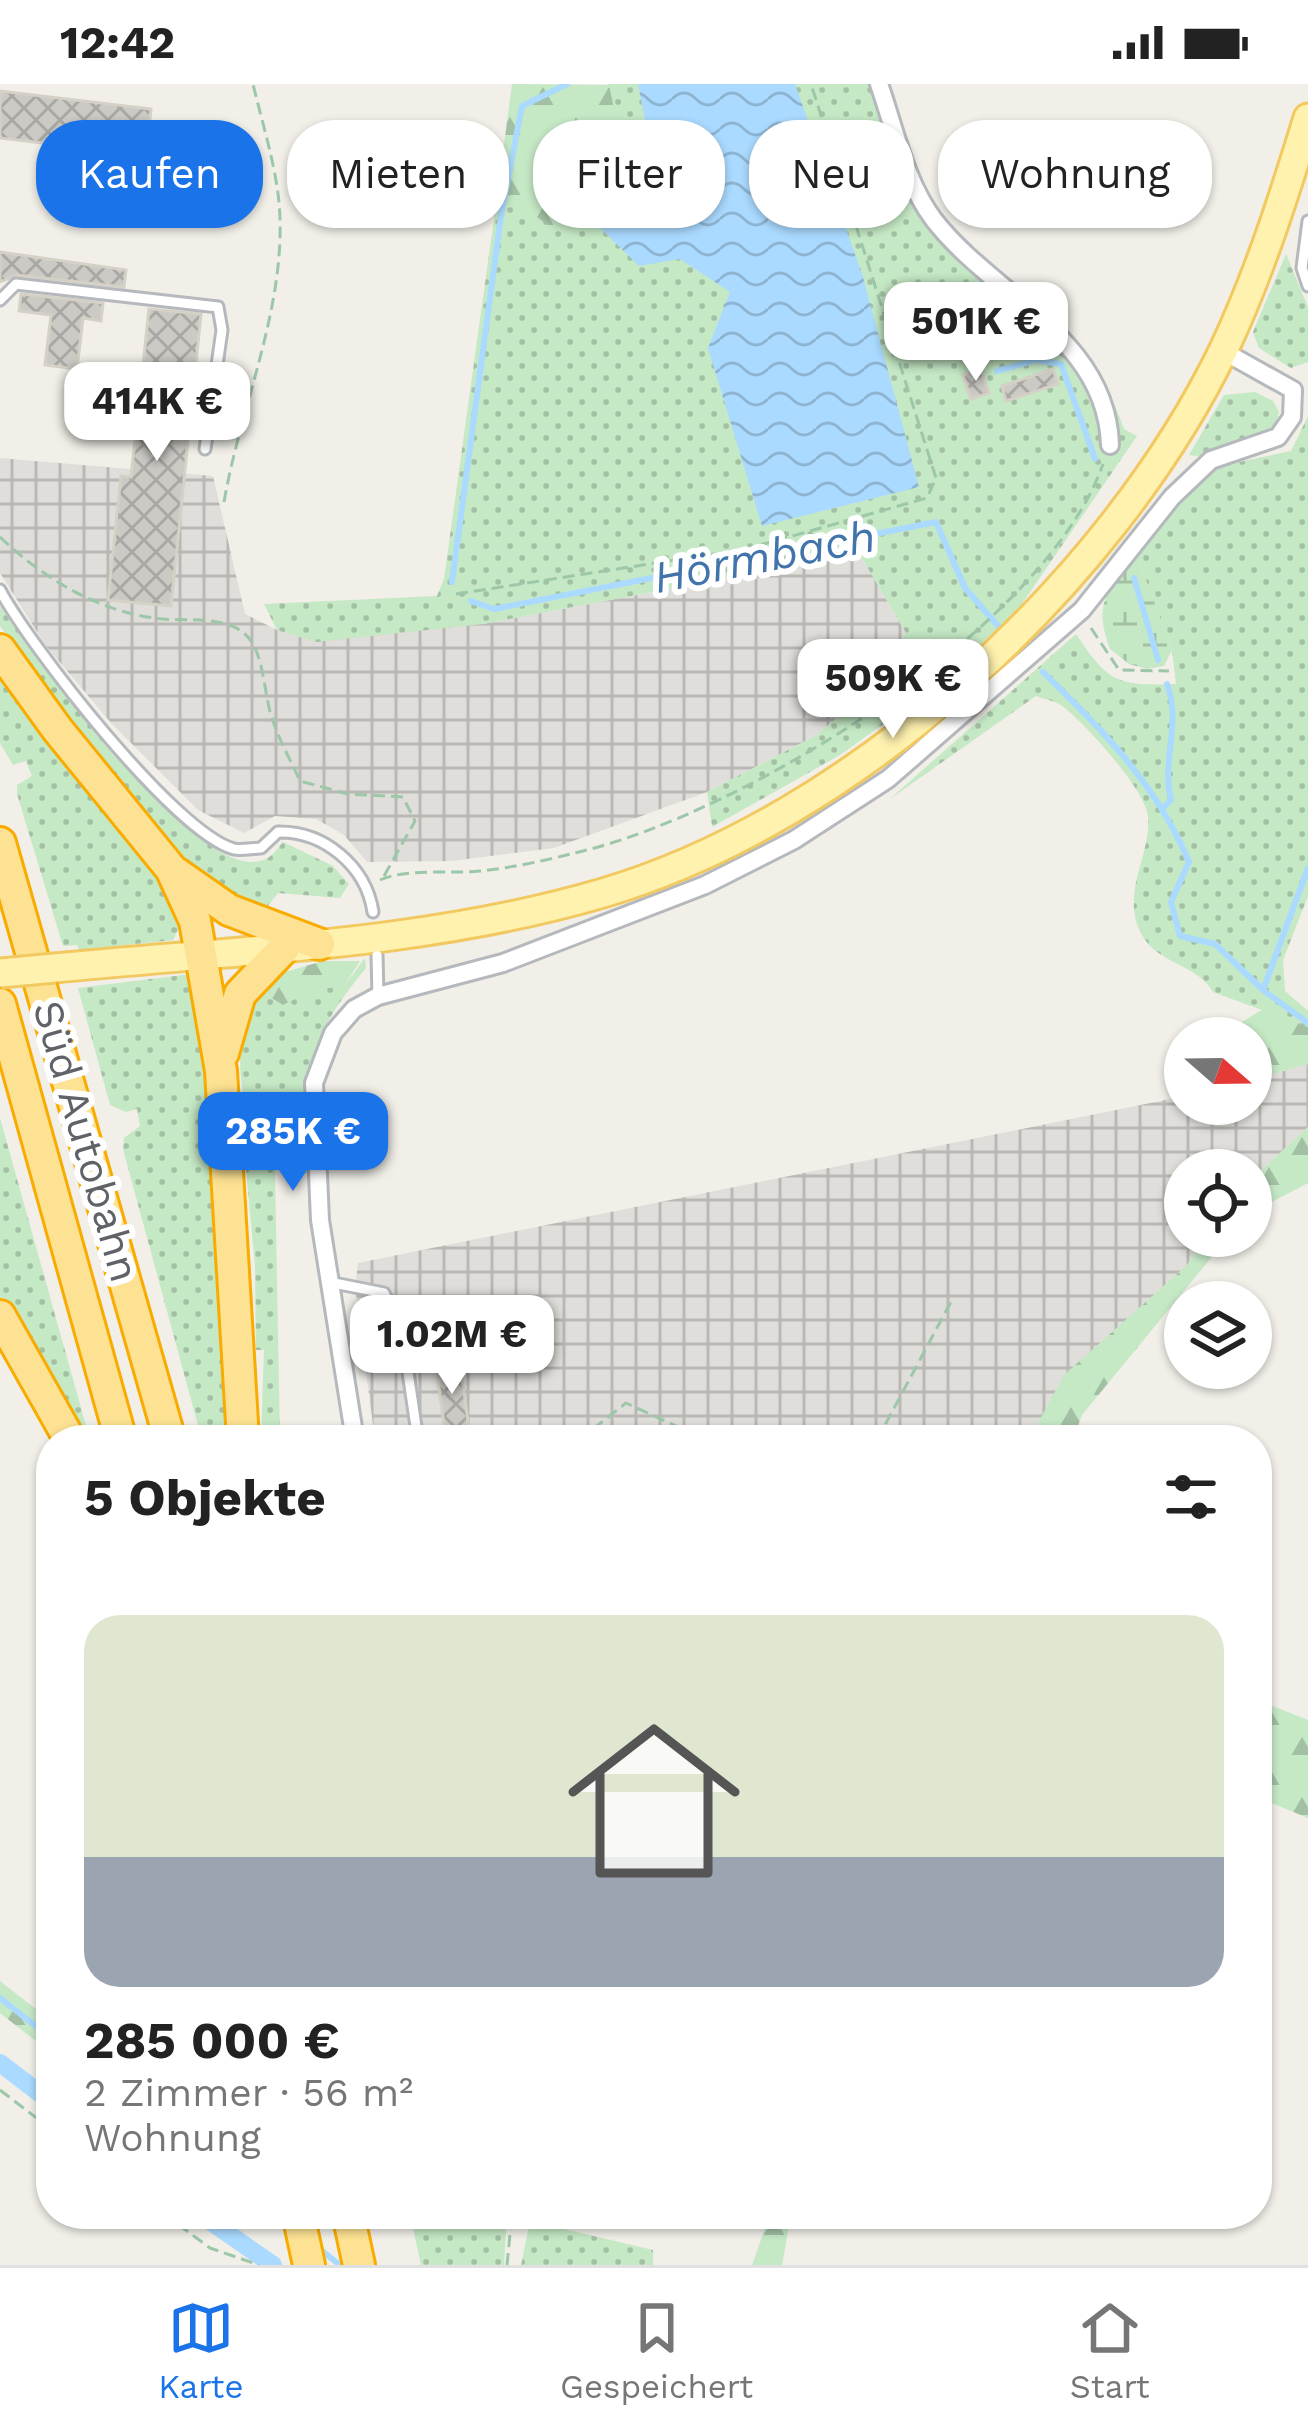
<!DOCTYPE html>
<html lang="de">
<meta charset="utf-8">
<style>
:root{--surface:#fff;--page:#f6f6f6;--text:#222;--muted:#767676;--line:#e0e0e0;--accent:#1a73e8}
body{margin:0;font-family:"Work Sans",sans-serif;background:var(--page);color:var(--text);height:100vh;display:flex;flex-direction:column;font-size:45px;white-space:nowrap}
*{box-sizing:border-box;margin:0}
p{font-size:39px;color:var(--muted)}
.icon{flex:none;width:66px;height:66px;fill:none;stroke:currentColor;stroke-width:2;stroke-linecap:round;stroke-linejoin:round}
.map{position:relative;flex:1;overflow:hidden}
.side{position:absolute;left:36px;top:1341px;width:1236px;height:804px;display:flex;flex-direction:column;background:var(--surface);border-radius:48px;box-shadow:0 3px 9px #0004}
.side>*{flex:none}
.guide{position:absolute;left:36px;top:36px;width:1236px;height:108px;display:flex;gap:24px}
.needle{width:78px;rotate:110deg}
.fabs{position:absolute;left:1164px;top:933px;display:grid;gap:24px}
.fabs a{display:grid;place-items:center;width:108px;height:108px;border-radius:50%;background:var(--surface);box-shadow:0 3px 9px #0004;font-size:60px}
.price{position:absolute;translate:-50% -102px;padding:0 27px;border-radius:24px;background:#fff;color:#222;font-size:39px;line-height:78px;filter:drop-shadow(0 3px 6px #0008)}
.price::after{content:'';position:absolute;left:50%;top:72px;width:36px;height:27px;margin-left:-18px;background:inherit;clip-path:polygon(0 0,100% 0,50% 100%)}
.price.current{background:var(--accent);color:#fff}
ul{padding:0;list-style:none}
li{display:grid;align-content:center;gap:24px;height:636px;padding:0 48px}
li span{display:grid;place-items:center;height:372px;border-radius:36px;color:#555}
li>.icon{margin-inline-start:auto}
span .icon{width:216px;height:216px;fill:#fffc;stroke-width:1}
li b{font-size:51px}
h2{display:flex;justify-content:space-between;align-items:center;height:144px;padding:0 48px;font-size:51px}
.tag{padding:0 42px;border-radius:48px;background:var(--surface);box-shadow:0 3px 9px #0004;font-size:42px;line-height:108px}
.tag.current{background:var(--accent);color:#fff}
.status{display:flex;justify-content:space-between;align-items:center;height:84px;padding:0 60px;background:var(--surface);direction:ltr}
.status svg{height:33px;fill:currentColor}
.tabs{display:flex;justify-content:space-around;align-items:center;height:168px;border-top:3px solid var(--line);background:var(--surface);font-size:33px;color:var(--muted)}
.tabs a{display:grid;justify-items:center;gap:6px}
.tabs .current{color:var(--accent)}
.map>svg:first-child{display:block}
</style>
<div class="status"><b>12:42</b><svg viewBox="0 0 49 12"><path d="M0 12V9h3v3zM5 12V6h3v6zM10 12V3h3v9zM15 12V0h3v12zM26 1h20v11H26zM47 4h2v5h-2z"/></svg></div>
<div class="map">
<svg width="1308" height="2181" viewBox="0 0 1308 2181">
<defs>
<pattern id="industrial-grid" width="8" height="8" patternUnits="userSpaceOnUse" patternTransform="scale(3)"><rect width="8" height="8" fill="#e0deda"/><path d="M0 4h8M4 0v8" fill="none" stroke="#b9b8b5"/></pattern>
<pattern id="grass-dots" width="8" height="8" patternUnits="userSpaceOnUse" patternTransform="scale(3)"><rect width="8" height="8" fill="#c5e8c5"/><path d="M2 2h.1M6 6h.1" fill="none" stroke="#a3c0a4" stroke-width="1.8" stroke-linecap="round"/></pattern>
<pattern id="forest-firs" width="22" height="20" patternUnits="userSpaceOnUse" patternTransform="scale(3)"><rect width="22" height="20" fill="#c5e8c5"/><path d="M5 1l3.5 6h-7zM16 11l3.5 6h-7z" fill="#a3c0a4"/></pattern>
<pattern id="wetland-marsh" width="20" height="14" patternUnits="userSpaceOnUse" patternTransform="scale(3)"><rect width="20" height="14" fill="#c5e8c5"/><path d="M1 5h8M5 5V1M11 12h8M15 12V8" fill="none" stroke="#a3c0a4"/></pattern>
<pattern id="water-waves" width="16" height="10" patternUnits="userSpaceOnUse" patternTransform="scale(3)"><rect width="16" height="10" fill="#aadaff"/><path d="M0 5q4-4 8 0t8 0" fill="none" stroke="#8eb4d2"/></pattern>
<pattern id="building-cross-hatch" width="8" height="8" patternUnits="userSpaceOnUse" patternTransform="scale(3)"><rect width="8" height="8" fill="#cccac5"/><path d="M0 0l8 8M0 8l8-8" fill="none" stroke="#a9a8a4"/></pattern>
</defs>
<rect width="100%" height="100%" fill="#f1efe8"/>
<!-- industrial -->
<path fill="url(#industrial-grid)" d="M0,374L213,392L245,530L277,546L483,540L859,469L906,549L880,599L815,652L707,708L554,764L452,777L367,778L344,751L316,735L275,732L244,749L198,726L111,639L46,562L0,489Z
M1308,980V1043L1251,1096V1086H1185V1152H1208L1187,1181L1065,1291L1029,1356H375L355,1203L358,1179L1185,1012V1020H1251V996Z"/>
<!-- grass -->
<path fill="url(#grass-dots)" d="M608,0H884C896,35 904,85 926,114C989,198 1089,239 1124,345L1137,352L1015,530L913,619L840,671L712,743L707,708L815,652L880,599L906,549L859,469L483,540L316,558L277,546L264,520L437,512L444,495L498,106L553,143L541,51Z
M1286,170L1308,223V278L1291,284L1259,264L1253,248Z
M1255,308L1273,317L1279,328L1276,340C1255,356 1216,377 1189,371L1224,311Z
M1308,332V812L1283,876L1285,907L1308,927V943L1213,908C1197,880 1158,880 1142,851C1119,811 1152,770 1148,732C1145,705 1084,638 1062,622C1056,617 1044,615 1036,612L890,715L1076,550C1108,599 1118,602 1176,600L1172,566L1137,472L1190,407L1221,382L1291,367Z
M0,522C39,577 184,781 254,778C269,777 274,769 283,758L333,782L349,800L340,814L278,809L263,828L200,794L125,712L0,542Z
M0,590L166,796L183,836L173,856L79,866L77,861L63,862L17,710V701L32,692L26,677L13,681L0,659Z
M365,874L366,884C318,943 311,964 305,1039H274L280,1356H261L264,1266H256L255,1181L242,1043L248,1041C240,993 231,950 260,907L283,921L310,907L345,901Z
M191,890L199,898L235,1356H202L123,1065L124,1054L140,1042L137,1025L126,1028L110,1021L78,904Z
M0,1034L90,1356H83L54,1296L0,1215Z
M410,2130H507L504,2181H421Z
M530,2137L653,2166V2181H521Z"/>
<!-- forest -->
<path fill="url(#forest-firs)" d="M512,0L609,1L619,49L616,99L578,106L551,45L542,51L554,145L498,106Z
M323,877H360L345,901L310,907L283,921L260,907L285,888Z
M1263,925L1308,943V980L1251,996V954H1216Z
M1308,1043V1099L1251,1129V1096Z
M1208,1152H1229L1082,1331L1073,1356H1029L1064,1291L1187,1181Z
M1257,1616L1308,1636V1734L1257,1713Z
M0,1897L51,1937V1969L0,1929Z
M770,2130H791L782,2181H752Z"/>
<!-- wetland -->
<path fill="url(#wetland-marsh)" d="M1137,472L1172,566L1164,582L1147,585L1129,580L1110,565C1093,516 1107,510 1137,472Z"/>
<!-- water -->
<path fill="url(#water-waves)" d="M638,0H795L863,193L919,403L762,442L708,264L730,208L680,175L639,182L589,133L649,110L655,87Z"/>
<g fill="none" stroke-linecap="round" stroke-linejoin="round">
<!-- stream -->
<path stroke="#aadaff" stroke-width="6" d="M997,287L1036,276L1061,280L1095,375
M1134,494L1158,576
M452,498L501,132L522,22L567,0
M471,517L494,525L936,438L965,504L999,543
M1043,588C1104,648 1155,698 1189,778L1171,818L1180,852L1215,860L1263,906
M1165,722L1171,716C1161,675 1182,640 1167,600
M1308,784L1263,906L1308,939
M0,1914L51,1954
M316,2162L340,2181"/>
<!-- canal -->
<path stroke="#aadaff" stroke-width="18" d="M0,1979L51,2018
M200,2130L273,2181"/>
</g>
<!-- building -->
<path fill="url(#building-cross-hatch)" stroke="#d6d1c6" stroke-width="3" d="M0,7L151,25L146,71L0,54Z
M0,168L126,186L124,203L17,191L0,198Z
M21,210L103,219L101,237L83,234L77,285L45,281L51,231L19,227Z
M149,225L201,230L171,522L108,516L121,392L131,393Z
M981,285L989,309L971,315L963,291Z
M1053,285L1058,300L1006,317L1002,302Z
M459,1270L470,1353L446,1356L435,1273Z"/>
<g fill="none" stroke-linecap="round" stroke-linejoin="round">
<defs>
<path id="lane" d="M1308,137L1302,184L1308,202
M0,216L16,200L218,223L222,246L205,365
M0,506C30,562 175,749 234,765C241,767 253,764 261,764L278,748C324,747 366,782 373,828
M377,871L378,912
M329,1198L384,1209L401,1241L418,1356"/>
<path id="street" d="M879,0C895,45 905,98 934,136C992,211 1107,254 1110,361
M355,1356L320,1136L314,999L333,949L354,925L378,912L503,879L705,801L794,756L888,695L1082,526L1172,413L1211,376L1278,353L1292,333L1293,306L1223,267"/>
<path id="primary" d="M55,884C238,866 426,861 603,809C854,735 1111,499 1224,265C1259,191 1284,112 1308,34"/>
<path id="highway" d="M0,566L57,645L171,785L195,837L221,987L243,1356
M0,759L170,1356
M176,789L229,826L319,860
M0,920L121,1356
M223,969L240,910L284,864
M0,1232L70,1356
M298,2130L309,2181
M348,2130L359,2181"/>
</defs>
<!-- lane casing -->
<use href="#lane" stroke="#b5b8bc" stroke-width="15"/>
<!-- street casing -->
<use href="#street" stroke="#b5b8bc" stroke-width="22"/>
<!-- primary casing -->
<use href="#primary" stroke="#f2c960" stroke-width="33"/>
<!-- highway casing -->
<use href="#highway" stroke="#f9ab00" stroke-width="36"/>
<!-- path -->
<path stroke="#9cc7a9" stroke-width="3" stroke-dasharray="12 6" stroke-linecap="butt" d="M224,418C241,319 288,220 279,118C275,79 262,38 253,0
M0,453C42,493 95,526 154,534C184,539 231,528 251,557C265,578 264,613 273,637C280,658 291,677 300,697L348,710L403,713L415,737L384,792
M456,510L746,465L927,414L936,394L811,0
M1091,544L1119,586L1169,587
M380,796C407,784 449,790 480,787C512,784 547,776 579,768C744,729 1045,545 1103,380
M579,1356L626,1319L707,1356
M877,1356L953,1214
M0,2006L51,2045
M164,2130L210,2164L259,2181
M507,2181L512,2130"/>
<!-- lane -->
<use href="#lane" stroke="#fff" stroke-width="9"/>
<!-- street -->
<use href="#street" stroke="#fff" stroke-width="16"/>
<!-- primary -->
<use href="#primary" stroke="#fff2af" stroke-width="27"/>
<!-- highway -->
<use href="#highway" stroke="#fde293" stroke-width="30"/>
<defs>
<path id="primary-bridge" d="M0,889L55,884"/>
</defs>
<!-- primary-bridge casing -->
<use href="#primary-bridge" stroke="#f2c960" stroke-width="33" stroke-linecap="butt"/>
<!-- primary-bridge -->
<use href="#primary-bridge" stroke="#fff2af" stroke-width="27"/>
</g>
<g text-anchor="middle" stroke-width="12" stroke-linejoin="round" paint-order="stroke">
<!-- street labels -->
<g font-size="42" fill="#5f6368" stroke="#fff">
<text transform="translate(87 1057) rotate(74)" y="15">Süd Autobahn</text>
</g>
<!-- water labels -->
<g font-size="45" font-style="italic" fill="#4174aa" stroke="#fff">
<text transform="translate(764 472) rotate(-11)" y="16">Hörmbach</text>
</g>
</g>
</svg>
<div class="fabs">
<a><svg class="needle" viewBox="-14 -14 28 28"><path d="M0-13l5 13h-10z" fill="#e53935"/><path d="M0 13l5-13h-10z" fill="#767676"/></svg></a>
<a><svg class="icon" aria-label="locate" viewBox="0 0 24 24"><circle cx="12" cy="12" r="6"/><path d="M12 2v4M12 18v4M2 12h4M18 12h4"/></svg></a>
<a><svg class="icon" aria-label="layers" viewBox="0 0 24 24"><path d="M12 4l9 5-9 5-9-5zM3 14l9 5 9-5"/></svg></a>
</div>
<b class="price" style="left:976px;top:300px">501K €</b>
<b class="price" style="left:157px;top:380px">414K €</b>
<b class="price" style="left:893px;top:657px">509K €</b>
<b class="price current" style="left:293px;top:1110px">285K €</b>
<b class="price" style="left:452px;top:1313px">1.02M €</b>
<div class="guide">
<a class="tag current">Kaufen</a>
<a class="tag">Mieten</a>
<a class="tag">Filter</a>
<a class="tag">Neu</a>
<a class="tag">Wohnung</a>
</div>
<section class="side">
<h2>5 Objekte<svg class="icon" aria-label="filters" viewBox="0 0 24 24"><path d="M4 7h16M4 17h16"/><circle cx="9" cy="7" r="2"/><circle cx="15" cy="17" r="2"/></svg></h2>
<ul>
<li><span style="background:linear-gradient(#dfe7d0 65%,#9aa5b1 0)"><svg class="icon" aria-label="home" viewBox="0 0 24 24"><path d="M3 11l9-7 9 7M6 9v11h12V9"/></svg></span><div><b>285 000 €</b><p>2 Zimmer · 56 m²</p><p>Wohnung</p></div></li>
</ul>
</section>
</div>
<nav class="tabs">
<a class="current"><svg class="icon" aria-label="map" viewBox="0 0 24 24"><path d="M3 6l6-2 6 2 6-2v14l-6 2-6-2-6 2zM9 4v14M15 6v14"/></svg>Karte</a>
<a><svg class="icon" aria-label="saved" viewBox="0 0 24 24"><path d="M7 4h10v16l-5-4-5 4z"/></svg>Gespeichert</a>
<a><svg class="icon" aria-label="home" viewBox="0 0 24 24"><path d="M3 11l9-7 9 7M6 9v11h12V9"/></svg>Start</a>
</nav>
